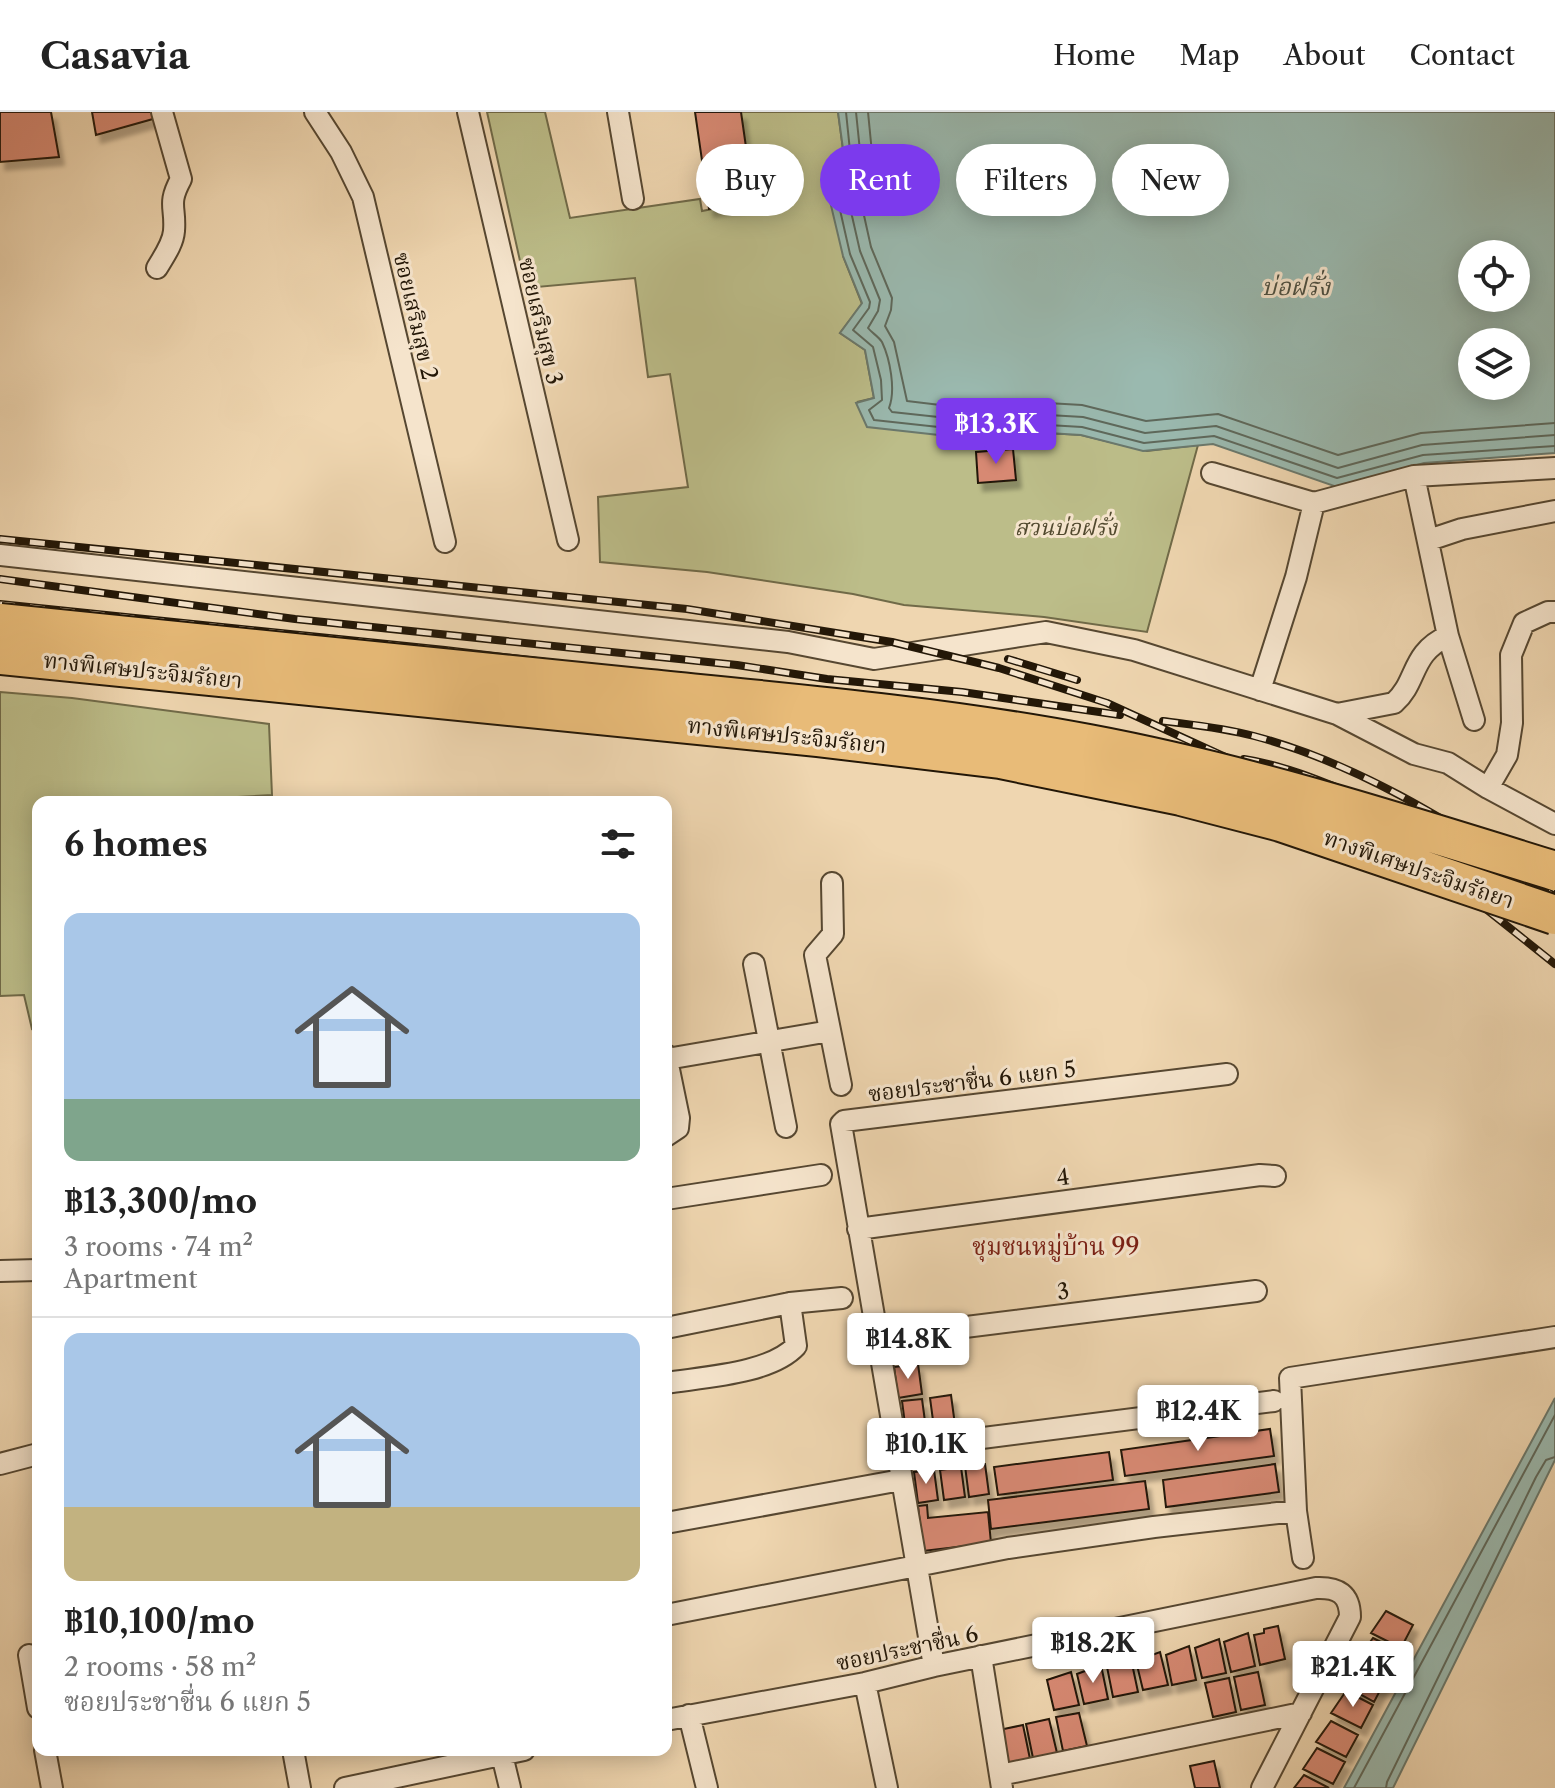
<!DOCTYPE html>
<meta charset="utf-8">
<style>
:root{--surface:#fff;--page:#f2f2f2;--text:#222;--muted:#767676;--line:#e0e0e0;--accent:#7c3aed}
body{margin:0;font-family:"Libre Caslon Text","Noto Serif Thai",serif;background:var(--page);color:var(--text);height:100vh;display:flex;flex-direction:column;font-size:30px;white-space:nowrap}
*{box-sizing:border-box;margin:0}
p{font-size:26px;color:var(--muted)}
.icon{flex:none;width:44px;height:44px;fill:none;stroke:currentColor;stroke-width:2;stroke-linecap:round;stroke-linejoin:round}
.map{position:relative;flex:1;overflow:hidden}
.panel{position:absolute;left:32px;top:684px;width:640px;height:960px;display:flex;flex-direction:column;background:var(--surface);border-radius:16px;box-shadow:0 4px 20px #0003}
.panel>*{flex:none}
.top-card{position:absolute;left:696px;top:32px;width:738px;height:72px;display:flex;gap:16px}
.controls{position:absolute;left:1458px;top:128px;display:grid;gap:16px}
.controls a{display:grid;place-items:center;width:72px;height:72px;border-radius:50%;background:var(--surface);box-shadow:0 4px 20px #0003;font-size:40px}
.price{position:absolute;translate:-50% -68px;padding:0 18px;border-radius:8px;background:#fff;color:#222;font-size:26px;line-height:52px;filter:drop-shadow(0 2px 4px #0008)}
.price::after{content:'';position:absolute;left:50%;top:48px;width:24px;height:18px;margin-left:-12px;background:inherit;clip-path:polygon(0 0,100% 0,50% 100%)}
.price.current{background:var(--accent);color:#fff}
ul{padding:0;list-style:none}
li{display:grid;align-content:center;gap:16px;height:424px;padding:0 32px}
li+li{border-top:2px solid var(--line)}
li span{display:grid;place-items:center;height:248px;border-radius:16px;color:#555}
li>.icon{margin-inline-start:auto}
span .icon{width:144px;height:144px;fill:#fffc;stroke-width:1}
li b{font-size:34px}
h2{display:flex;justify-content:space-between;align-items:center;height:96px;padding:0 32px;font-size:34px}
.pill{padding:0 28px;border-radius:36px;background:var(--surface);box-shadow:0 4px 20px #0003;font-size:28px;line-height:72px}
.pill.current{background:var(--accent);color:#fff}
header{display:flex;align-items:center;gap:48px;box-sizing:border-box;height:112px;padding:0 40px;background:var(--surface);border-bottom:2px solid var(--line)}
header strong{font-size:38px}
nav{display:flex;gap:44px;margin-inline-start:auto;font-size:28px}
.map>svg:first-child{display:block}
</style>
<header>
<strong>Casavia</strong>
<nav><a>Home</a><a>Map</a><a>About</a><a>Contact</a></nav>
</header>
<div class="map">
<svg width="1555" height="1676" viewBox="0 0 1555 1676">
<defs>
<filter id="shadow"><feDropShadow dx="5" dy="8" stdDeviation="2" flood-color="#0004"/></filter>
</defs>
<rect width="100%" height="100%" fill="#efd6b0"/>
<filter id="stains"><feTurbulence type="fractalNoise" baseFrequency=".0025" numOctaves="4"/><feColorMatrix values="0 0 0 0 .2 0 0 0 0 .09 0 0 0 0 .02 0 0 0 .5 -.17"/></filter>
<radialGradient id="worn" r=".72"><stop offset=".6" stop-color="#630" stop-opacity="0"/><stop offset="1" stop-color="#630" stop-opacity=".3"/></radialGradient>
<!-- green -->
<path fill="#bcbd89" stroke="#706a48" stroke-width="2" d="M487,0H545L570,106L700,87L702,99L743,91L729,0H838L843,37V144L862,192L840,221L865,238L874,286L857,290L1031,320L1081,323L1147,339L1198,333L1147,520L1044,505L904,493L853,482L707,460L600,450L598,385L688,375L670,262L648,265L635,166L526,176Z
M0,580L72,586L269,612L272,683L220,686V690H38V916L32,917L24,883L0,884Z"/>
<!-- water -->
<path fill="#9ab9af" stroke="#6a786c" stroke-width="2" fill-rule="evenodd" d="M838,0H1555V341L1424,351L1337,375L1213,332L1143,339L1081,323L1031,320L957,325L867,315L856,291L874,286L865,238L840,221L862,191L843,144L824,64L843,37ZM1472,142H1516V186H1472ZM1472,230H1516V274H1472Z
M1555,1286V1348L1393,1676H1344Z"/>
<g fill="none" stroke-linecap="round" stroke-linejoin="round">
<!-- shore -->
<path stroke="#5e685b" stroke-width="2" d="M846,0L850,39L833,67L850,142L870,190L869,196L853,218L873,235L881,268L882,288L869,298L874,308L957,317L1031,312L1082,315L1144,331L1214,324L1337,366L1423,343L1555,334
M856,0L860,39L844,69L860,139L880,188L878,199L868,216C872,221 878,224 882,230C890,247 896,278 889,296L892,300L957,307L1031,302L1083,305L1145,321L1216,314L1338,356L1422,333L1555,323
M868,0L872,41L857,72L871,135L892,186L891,198L885,214L894,230L907,289L957,295L1030,290L1082,293L1146,309L1218,302L1338,343L1421,321L1555,311
M1354,1676L1555,1303
M1386,1676L1387,1670L1536,1365L1546,1348L1555,1345"/>
</g>
<!-- building -->
<path fill="#d78973" stroke="#231707" stroke-width="2" filter="url(#shadow)" d="M0,0H51L59,45L0,50Z
M92,0H158L160,5L96,23Z
M695,0H741L754,91L709,97Z
M1013,337L1016,368L978,371L976,340Z
M918,1252L922,1282L898,1286L894,1255Z
M951,1283L955,1313L934,1316L930,1286Z
M922,1287L926,1317L906,1320L902,1289Z
M1270,1317L1274,1344L1125,1364L1121,1338Z
M1109,1340L1113,1368L998,1383L994,1355Z
M985,1352L989,1382L969,1385L965,1354Z
M1275,1352L1279,1380L1166,1395L1163,1368Z
M961,1355L965,1385L944,1388L940,1358Z
M934,1358L938,1388L918,1391L914,1360Z
M1145,1369L1149,1397L991,1417L988,1388Z
M927,1393L928,1406L988,1400L991,1431L923,1439L918,1394Z
M1386,1499L1413,1513L1401,1536L1371,1521Z
M1278,1514L1285,1547L1260,1553L1254,1523L1264,1521V1517Z
M1248,1521L1255,1554L1231,1560L1224,1530Z
M1373,1526L1400,1540L1388,1563L1358,1547Z
M1219,1527L1226,1561L1202,1566L1195,1536Z
M1189,1534L1196,1568L1172,1573L1166,1543Z
M1160,1540L1168,1573L1143,1578L1136,1549Z
M1131,1547L1138,1580L1113,1585L1107,1555Z
M1101,1553L1108,1587L1084,1592L1077,1562Z
M1359,1553L1386,1567L1374,1590L1345,1574Z
M1071,1560L1079,1593L1054,1598L1047,1568Z
M1258,1560L1265,1593L1241,1598L1234,1565Z
M1229,1566L1236,1600L1213,1605L1205,1571Z
M1346,1579L1373,1593L1361,1616L1331,1601Z
M1079,1601L1087,1634L1063,1639L1056,1605Z
M1049,1607L1057,1641L1033,1646L1026,1612Z
M1331,1609L1358,1623L1346,1645L1316,1630Z
M1023,1613L1030,1647L1006,1652L999,1618Z
M1317,1636L1345,1650L1333,1672L1303,1657Z
M1214,1649L1220,1676H1195L1190,1654Z
M1304,1663L1329,1676H1294Z"/>
<g fill="none" stroke-linecap="round" stroke-linejoin="round">
<defs>
<path id="minor" d="M315,0L341,40L363,85L445,430
M468,0L568,428
M618,0L633,87
M157,156C164,144 173,132 174,119C176,94 167,93 181,67L162,0
M1212,361L1314,391L1414,364L1555,356
M1414,364L1448,524L1474,608
M1429,428L1462,417L1555,399
M0,443L788,530L874,547L1046,520L1134,538L1337,602L1414,642L1448,651L1488,676L1555,712
M1260,578L1296,465L1314,391
M1337,602L1394,591C1418,570 1410,541 1448,524
M1488,676L1507,643L1512,611L1511,543L1524,511L1548,500H1555
M832,771L833,822L815,843L841,973
M754,852L786,1015
M666,943L679,1006L678,1016L666,1024
M667,947L830,919
M666,1087L821,1063
M858,1117L1260,1063L1275,1064
M0,1159L38,1158
M666,1216L790,1191L842,1186
M877,1226L1256,1179
M666,1271C703,1265 770,1262 796,1234L790,1191
M896,1337L1274,1289
M0,1352L38,1342
M666,1411L901,1368
M1303,1446L1296,1399L1290,1266L1555,1225
M666,1503L1008,1436L1154,1415L1296,1399
M29,1543L38,1596
M981,1544L1002,1676
M934,1554L841,1012L844,1009L1227,962
M865,1571L887,1676
M689,1603L707,1676
M666,1608L865,1571L934,1554L1316,1476C1338,1475 1350,1482 1350,1505L1262,1676
M45,1638L52,1676
M293,1638L300,1676
M502,1643L510,1676
M1000,1663L1301,1601
M345,1676L524,1638"/>
</defs>
<!-- minor casing -->
<use href="#minor" stroke="#564731" stroke-width="24"/>
<!-- minor -->
<use href="#minor" stroke="#f5e4cc" stroke-width="20"/>
<defs>
<path id="rail" d="M0,427L687,497L892,530L999,556L1107,591L1289,674L1452,770L1555,852
M0,467L295,507L737,553L827,567L962,580L1120,603
M0,492L445,538L639,561L786,581L984,617L1200,640
M1008,547L1077,568
M1163,609C1194,613 1224,616 1254,624C1364,653 1460,717 1555,777
M1244,647C1283,653 1319,668 1355,683C1431,715 1488,748 1555,796"/>
</defs>
<!-- rail casing -->
<use href="#rail" stroke="#231707" stroke-width="8"/>
<!-- rail -->
<use href="#rail" stroke="#f5e4cc" stroke-width="5" stroke-dasharray="15" stroke-linecap="butt"/>
<defs>
<path id="motorway-bridge" d="M0,511C213,531 426,553 639,576C789,591 940,604 1088,632C1248,662 1400,711 1555,759
M0,543L818,625L1000,647L1181,684L1281,710L1555,803"/>
</defs>
<!-- motorway-bridge casing -->
<use href="#motorway-bridge" stroke="#231707" stroke-width="42" stroke-linecap="butt"/>
<!-- motorway-bridge -->
<use href="#motorway-bridge" stroke="#e8bb78" stroke-width="38"/>
</g>
<g text-anchor="middle" stroke-width="6" stroke-linejoin="round" paint-order="stroke">
<!-- street labels -->
<g font-size="22" fill="#231707" stroke="#f5e4cc">
<text transform="translate(416 204) rotate(77)" y="8">ซอยเสริมสุข 2</text>
<text transform="translate(541 209) rotate(77)" y="8">ซอยเสริมสุข 3</text>
<text transform="translate(143 558) rotate(6)" y="8">ทางพิเศษประจิมรัถยา</text>
<text transform="translate(787 623) rotate(6)" y="8">ทางพิเศษประจิมรัถยา</text>
<text transform="translate(1419 757) rotate(19)" y="8">ทางพิเศษประจิมรัถยา</text>
<text transform="translate(972 969) rotate(-7)" y="8">ซอยประชาชื่น 6 แยก 5</text>
<text transform="translate(1063 1065) rotate(-8)" y="8">4</text>
<text transform="translate(1063 1179) rotate(-7)" y="8">3</text>
<text transform="translate(907 1536) rotate(-12)" y="8">ซอยประชาชื่น 6</text>
</g>
<!-- park labels -->
<g font-size="22" font-style="italic" fill="#51492e" stroke="#f5e4cc">
<text x="1066" y="423">สวนบ่อฝรั่ง</text>
</g>
<!-- water labels -->
<g font-size="24" font-style="italic" fill="#4d5042" stroke="#f5e4cc">
<text x="1296" y="183">บ่อฝรั่ง</text>
</g>
<!-- neighbourhood labels -->
<g font-size="24" fill="#7a1f14" stroke="#f5e4cc">
<text x="1056" y="1143">ชุมชนหมู่บ้าน 99</text>
</g>
</g>
<rect width="100%" height="100%" filter="url(#stains)"/>
<rect width="100%" height="100%" fill="url(#worn)"/>
</svg>
<div class="controls">
<a><svg class="icon" aria-label="locate" viewBox="0 0 24 24"><circle cx="12" cy="12" r="6"/><path d="M12 2v4M12 18v4M2 12h4M18 12h4"/></svg></a>
<a><svg class="icon" aria-label="layers" viewBox="0 0 24 24"><path d="M12 4l9 5-9 5-9-5zM3 14l9 5 9-5"/></svg></a>
</div>
<b class="price current" style="left:996px;top:354px">฿13.3K</b>
<b class="price" style="left:908px;top:1269px">฿14.8K</b>
<b class="price" style="left:1198px;top:1341px">฿12.4K</b>
<b class="price" style="left:926px;top:1374px">฿10.1K</b>
<b class="price" style="left:1093px;top:1573px">฿18.2K</b>
<b class="price" style="left:1353px;top:1597px">฿21.4K</b>
<div class="top-card">
<a class="pill">Buy</a>
<a class="pill current">Rent</a>
<a class="pill">Filters</a>
<a class="pill">New</a>
</div>
<section class="panel">
<h2>6 homes<svg class="icon" aria-label="filters" viewBox="0 0 24 24"><path d="M4 7h16M4 17h16"/><circle cx="9" cy="7" r="2"/><circle cx="15" cy="17" r="2"/></svg></h2>
<ul>
<li><span style="background:linear-gradient(#a9c7e8 75%,#7fa58c 0)"><svg class="icon" aria-label="home" viewBox="0 0 24 24"><path d="M3 11l9-7 9 7M6 9v11h12V9"/></svg></span><div><b>฿13,300/mo</b><p>3 rooms · 74 m²</p><p>Apartment</p></div></li>
<li><span style="background:linear-gradient(#a9c7e8 70%,#c2b280 0)"><svg class="icon" aria-label="home" viewBox="0 0 24 24"><path d="M3 11l9-7 9 7M6 9v11h12V9"/></svg></span><div><b>฿10,100/mo</b><p>2 rooms · 58 m²</p><p>ซอยประชาชื่น 6 แยก 5</p></div></li>
</ul>
</section>
</div>
